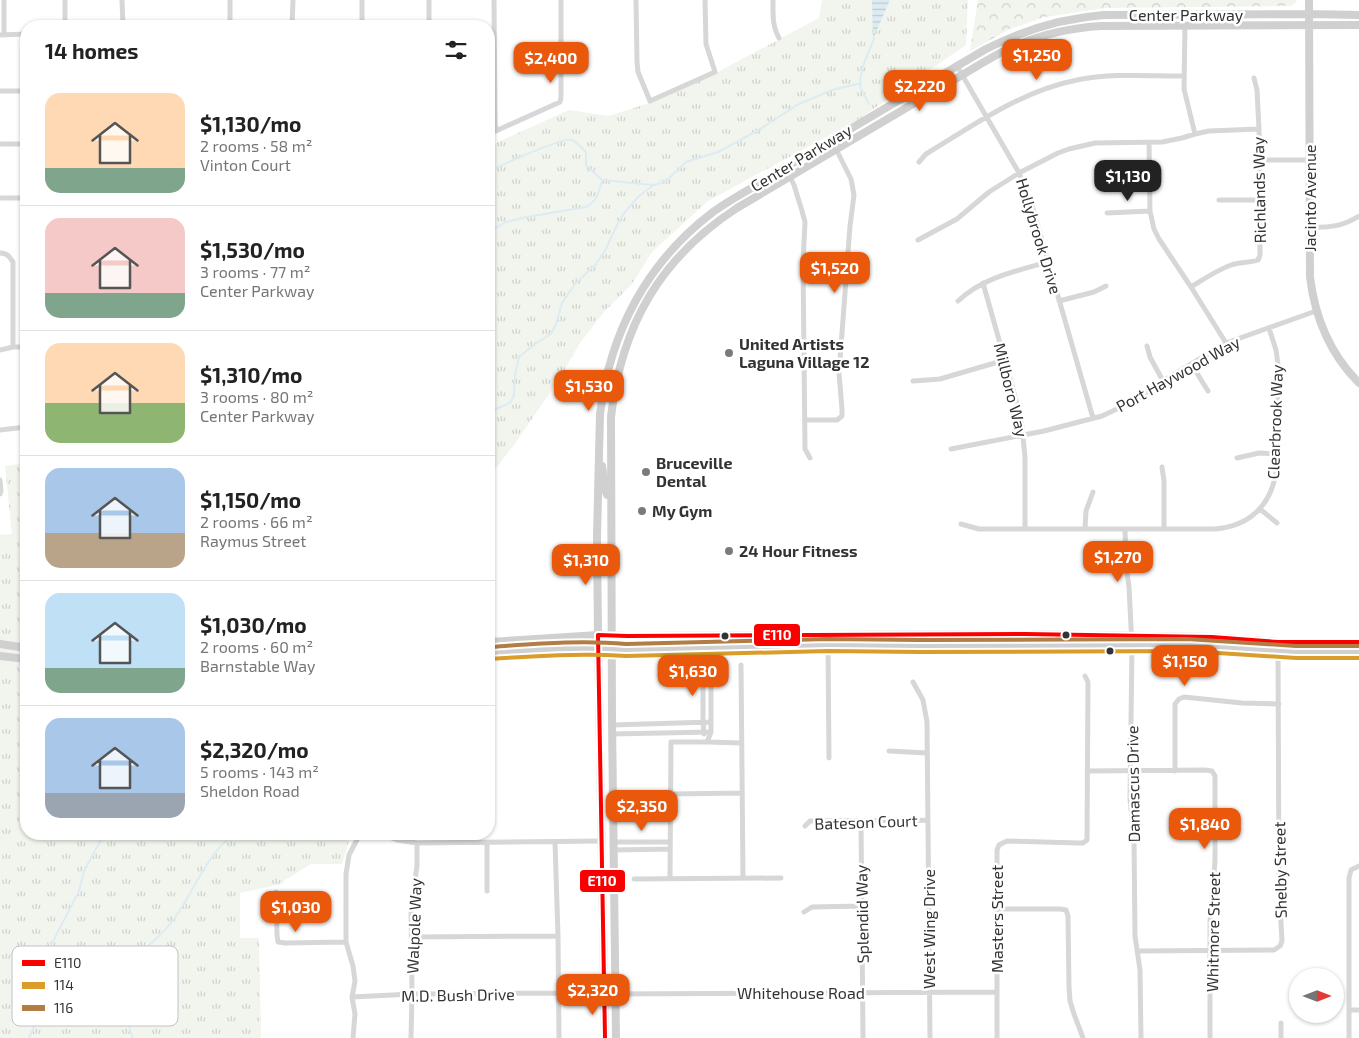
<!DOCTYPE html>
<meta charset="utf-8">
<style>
:root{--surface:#fff;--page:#f2f2f2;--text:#222;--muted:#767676;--line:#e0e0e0;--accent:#ea580c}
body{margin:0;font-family:"Exo 2",sans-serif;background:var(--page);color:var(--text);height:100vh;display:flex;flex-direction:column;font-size:19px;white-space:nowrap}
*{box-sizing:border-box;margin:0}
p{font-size:16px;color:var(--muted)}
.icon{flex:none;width:28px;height:28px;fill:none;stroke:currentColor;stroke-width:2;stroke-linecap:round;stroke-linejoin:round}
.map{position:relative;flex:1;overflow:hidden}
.sheet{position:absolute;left:20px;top:20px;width:475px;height:820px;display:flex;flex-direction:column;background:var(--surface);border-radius:20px;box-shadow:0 1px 4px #0004}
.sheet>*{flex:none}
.needle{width:32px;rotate:90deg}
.buttons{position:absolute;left:1289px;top:968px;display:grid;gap:10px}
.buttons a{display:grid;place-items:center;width:55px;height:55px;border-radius:50%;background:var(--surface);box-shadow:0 1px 4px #0004;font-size:25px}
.price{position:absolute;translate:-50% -42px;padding:0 11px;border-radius:10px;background:var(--accent);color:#fff;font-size:16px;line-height:32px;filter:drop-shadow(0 1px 2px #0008)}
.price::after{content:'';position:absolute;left:50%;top:30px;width:15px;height:11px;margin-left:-8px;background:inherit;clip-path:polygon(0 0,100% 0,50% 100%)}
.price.selected{background:#222;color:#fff}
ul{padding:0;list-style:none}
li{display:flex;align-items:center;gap:15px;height:125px;padding:0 25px}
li+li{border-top:1px solid var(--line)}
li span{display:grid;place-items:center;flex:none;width:140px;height:100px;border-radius:15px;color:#555}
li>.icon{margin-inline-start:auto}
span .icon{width:60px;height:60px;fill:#fffc;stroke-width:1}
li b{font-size:21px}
h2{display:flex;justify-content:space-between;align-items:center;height:60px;padding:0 25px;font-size:21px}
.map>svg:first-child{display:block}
</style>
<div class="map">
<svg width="1359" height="1038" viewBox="0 0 1359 1038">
<defs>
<pattern id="grass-tufts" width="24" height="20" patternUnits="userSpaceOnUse" patternTransform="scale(1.25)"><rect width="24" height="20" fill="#f1f5ed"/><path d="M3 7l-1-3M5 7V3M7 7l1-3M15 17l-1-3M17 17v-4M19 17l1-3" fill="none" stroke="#cfd2cc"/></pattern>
<pattern id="forest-crowns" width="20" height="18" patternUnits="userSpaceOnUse" patternTransform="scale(1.25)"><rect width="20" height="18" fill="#f1f5ed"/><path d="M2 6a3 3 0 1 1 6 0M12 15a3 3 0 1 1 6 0" fill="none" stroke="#cfd2cc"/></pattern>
<pattern id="water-rules" width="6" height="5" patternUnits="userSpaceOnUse" patternTransform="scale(1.25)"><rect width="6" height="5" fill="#ddebf3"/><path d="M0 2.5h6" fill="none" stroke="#becad1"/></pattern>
</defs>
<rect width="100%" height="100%" fill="#fff"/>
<!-- grass -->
<path fill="url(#grass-tufts)" d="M822,0H968L966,45L859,119L708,201L652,252L632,284L604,312L580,343L554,387L513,446L489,477V146L569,110L609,116L649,103L714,74L819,18Z
M26,463V834H351L342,864H311L285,880L282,884L240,893V938H259L261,1038H0V535L12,534L5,466Z"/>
<!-- forest -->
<path fill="url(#forest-crowns)" d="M978,0H1297L1296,2L1291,6L1105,8L1045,17L1010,29L970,51Z"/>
<!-- water -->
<path fill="url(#water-rules)" d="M872,0H890L873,39Z"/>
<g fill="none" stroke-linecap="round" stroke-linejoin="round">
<!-- stream -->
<path stroke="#ddebf3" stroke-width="2" d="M869,104C867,99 863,94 861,89C857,72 869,54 874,38
M489,171C500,166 564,136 572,140C577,142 582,149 586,152V165L602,180
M489,232L506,222L527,217L586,207C597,201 599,192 602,180L653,185
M489,412L510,403L514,395L515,375L519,357L535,344L551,334L556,324L562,303L575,284L596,264L606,249L614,231L624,213L639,196L654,185L666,181L686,162L718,152L757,131L797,105L832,90L861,83
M29,1038C32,1032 34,1025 38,1019C46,1009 66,998 54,982C52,979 48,977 45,974L49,949L79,891L84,871L104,834
M133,1038C128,1024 117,996 122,982C123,978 125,972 127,968C138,951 158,940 170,924C193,896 204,856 234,834"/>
<!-- street -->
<path stroke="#d7d7d7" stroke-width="5" d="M4,0V34
M65,0V26
M122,0L123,26
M362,0V26
M429,0V26
M494,0L495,123L496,131
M636,0L637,62L638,72L650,101L715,72L706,44L705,0
M773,0C773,13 772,26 779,38
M1185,25L1184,89L1195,134
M230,26V0
M292,26L293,0
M0,35L26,34
M957,66L1019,173L1031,202L1093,418
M0,91H26
M489,134L560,102L561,97V0
M1149,142L1150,211L1154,229L1159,239L1191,287L1226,343
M0,144H26
M1259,160H1310
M919,162L926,154C974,125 1021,91 1077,80C1112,73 1148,76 1184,76
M790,177L794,185L802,211L805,222L803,262L805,449L810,458
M0,198H26
M1219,200H1259
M1107,213L1150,211
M1310,227C1329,228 1343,226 1359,216
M918,240L957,219L989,192L1019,173L1058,153L1069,149L1095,143L1162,142L1182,138L1195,134L1209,131L1259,129
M0,253C7,253 9,256 13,262V347
M983,283L1021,418L1025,457V529
M1191,287C1204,279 1217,270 1231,265C1240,262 1249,263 1258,260L1260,255L1259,129L1257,90L1254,78
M958,301C982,278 1016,271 1048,262
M1059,301L1094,292L1106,286
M804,346H841
M1147,346L1150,357L1163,381
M0,350L13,347H26
M1192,365L1208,391
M913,381L940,379L1005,360
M805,420H837L842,416V409L839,373L850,226L854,195L851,179L836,149
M0,430L26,427
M951,449L1044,431L1102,416L1134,401L1163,381L1226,343L1316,311
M1237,458L1259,453L1277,454
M1162,467L1164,481V529
M0,480L1,491L0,494
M1260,509L1277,523
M961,524L979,529H1215C1249,526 1271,506 1276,472L1278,365L1276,350L1269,328
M1085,529L1086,511L1093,492
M1125,529L1126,565L1129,587L1132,646L1130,799L1134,839L1135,936L1140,970L1141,1038
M828,645L829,758
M703,647V722L704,734
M741,665L743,878
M913,682L923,700L927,722L930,1038
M612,725L711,722
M612,734L711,732
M707,742L711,732V647
M889,751L927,753
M1087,771L1205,770L1212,771L1215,776V861L1210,922V1038
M1175,771V704L1179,699L1184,697L1242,703L1279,704
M671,794L742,793
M861,821L863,1038
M805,826L810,821L928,820
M382,834L397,840L417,843L601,841
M555,842L558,936L559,1038
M613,842H670
M487,843V891
M613,850L670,849
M670,878L671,742H707L741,743
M634,879L781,878
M276,892L277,935L278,942L285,943L346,942
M996,909H1060L1066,910L1068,916L1069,987L1070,1001L1074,1014L1083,1038
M804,912L812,907L862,906
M412,937L558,936
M1138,951L1274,950L1280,946L1282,941L1279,888L1278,651
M589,993L605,994L997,992
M352,997L412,994L564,993L569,997H586L589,993L586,989H569L564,993
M1349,1010H1359
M1281,1023V1038
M353,1038L355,1014L352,997L355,981L353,966L346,942V874L349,855L360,834
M411,1038L412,994L411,908L417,866V843
M997,1038V850L999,845L1007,841L1079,843H1083L1087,840L1088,682L1085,676
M1349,1038V878L1351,870L1359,866"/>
<!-- secondary -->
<path stroke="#d0d0d0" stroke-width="8" d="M1309,0L1310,277C1315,318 1330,354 1359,383
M602,466C604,476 603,486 607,495L610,496
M489,642L598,635L627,636L1025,634L1212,637L1278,642H1359
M0,644L26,648
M489,653L553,649L598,648L626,650L828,645L920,646L1025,645H1187L1296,652H1359
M0,656L26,659
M605,1038L598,635L597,536L600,414C610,332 647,262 713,212C727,202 741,194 755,186C776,173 796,161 817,149C873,115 930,82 986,49C1024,30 1062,18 1104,15L1309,14L1359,15
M616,1038L612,720L611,417C621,326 660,258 737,208L962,75C974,68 987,60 1000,53C1031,37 1066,28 1102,26L1359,25"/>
<defs>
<path id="bus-1" d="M605,1038L598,635L627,636L1025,634L1212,637L1278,642H1359"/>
<path id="bus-2" d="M489,659C535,656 580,653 626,656L828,651L920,652L1187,651L1296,658H1359"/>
<path id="bus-3" d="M489,647C535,644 580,640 626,644L828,639L920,640L1187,639L1296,646H1359"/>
</defs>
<!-- bus-1 casing -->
<use href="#bus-1" stroke="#fff" stroke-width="8"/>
<!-- bus-2 casing -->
<use href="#bus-2" stroke="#fff" stroke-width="8"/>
<!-- bus-3 casing -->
<use href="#bus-3" stroke="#fff" stroke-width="8"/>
<!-- bus-1 -->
<use href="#bus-1" stroke="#fa0000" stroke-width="4"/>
<!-- bus-2 -->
<use href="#bus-2" stroke="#db9d29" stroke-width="4"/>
<!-- bus-3 -->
<use href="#bus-3" stroke="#b27c44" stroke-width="4"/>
</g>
<!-- markers -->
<g fill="#7a7a7a" stroke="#fff" stroke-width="2">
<circle cx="729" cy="353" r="5"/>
<circle cx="646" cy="472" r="5"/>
<circle cx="642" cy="511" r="5"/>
<circle cx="729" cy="551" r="5"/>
</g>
<g fill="#333" stroke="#fff" stroke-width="2">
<circle cx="1066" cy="635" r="4.5"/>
<circle cx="725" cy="636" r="4.5"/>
<circle cx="1110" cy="651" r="4.5"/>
</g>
<g text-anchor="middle" stroke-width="5" stroke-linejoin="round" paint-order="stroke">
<!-- street labels -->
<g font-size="16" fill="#333" stroke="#fff">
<text x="1186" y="21">Center Parkway</text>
<text transform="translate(801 158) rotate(-31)" y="6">Center Parkway</text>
<text transform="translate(1259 190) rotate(-91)" y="6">Richlands Way</text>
<text transform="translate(1310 198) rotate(-90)" y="6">Jacinto Avenue</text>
<text transform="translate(1039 236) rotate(73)" y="6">Hollybrook Drive</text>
<text transform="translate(1178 374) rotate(-29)" y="6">Port Haywood Way</text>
<text transform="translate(1011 390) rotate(76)" y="6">Millboro Way</text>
<text transform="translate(1275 422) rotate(-88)" y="6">Clearbrook Way</text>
<text transform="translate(1133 784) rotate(-91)" y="6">Damascus Drive</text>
<text transform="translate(866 822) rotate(-2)" y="6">Bateson Court</text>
<text transform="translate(1280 870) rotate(-91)" y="6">Shelby Street</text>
<text transform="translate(862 914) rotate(-91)" y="6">Splendid Way</text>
<text transform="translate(997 919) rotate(-90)" y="6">Masters Street</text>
<text transform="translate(414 926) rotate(-88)" y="6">Walpole Way</text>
<text transform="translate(929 929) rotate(-90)" y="6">West Wing Drive</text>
<text transform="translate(1213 932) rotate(-89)" y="6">Whitmore Street</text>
<text x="801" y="999">Whitehouse Road</text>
<text transform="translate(458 995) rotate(-1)" y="6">M.D. Bush Drive</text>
</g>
<!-- poi labels -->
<g font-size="16" font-weight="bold" fill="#333" stroke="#fff" text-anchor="start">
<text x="739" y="350">United Artists<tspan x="739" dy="18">Laguna Village 12</tspan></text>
<text x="656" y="469">Bruceville<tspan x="656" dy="18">Dental</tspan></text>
<text x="652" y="517">My Gym</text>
<text x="739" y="557">24 Hour Fitness</text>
</g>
</g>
<!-- legend -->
<rect x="12" y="946" width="166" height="80" rx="8" fill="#fff" stroke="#c2c2c2" stroke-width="1"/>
<rect x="22" y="960" width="23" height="6" fill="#fa0000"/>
<rect x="22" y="982" width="23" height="7" fill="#db9d29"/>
<rect x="22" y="1005" width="23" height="6" fill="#b27c44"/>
<g font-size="14" fill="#333">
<text x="54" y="968">E110</text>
<text x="54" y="990">114</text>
<text x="54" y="1013">116</text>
</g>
<g stroke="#fff" stroke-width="2">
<rect x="753" y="623" width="48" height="24" rx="5" fill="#fa0000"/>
<rect x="579" y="869" width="47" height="24" rx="5" fill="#fa0000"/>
</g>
<g font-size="14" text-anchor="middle" font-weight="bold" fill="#fff">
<text x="777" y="640">E110</text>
<text x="602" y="886">E110</text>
</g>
</svg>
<div class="buttons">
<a><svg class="needle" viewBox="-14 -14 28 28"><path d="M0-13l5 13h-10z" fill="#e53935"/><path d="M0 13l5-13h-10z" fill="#767676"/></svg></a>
</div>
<b class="price" style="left:1037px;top:81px">$1,250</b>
<b class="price" style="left:551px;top:84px">$2,400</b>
<b class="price" style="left:920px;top:112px">$2,220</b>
<b class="price selected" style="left:1128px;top:202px">$1,130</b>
<b class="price" style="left:835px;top:294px">$1,520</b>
<b class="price" style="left:589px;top:412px">$1,530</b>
<b class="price" style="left:1118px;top:583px">$1,270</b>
<b class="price" style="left:586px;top:586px">$1,310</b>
<b class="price" style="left:1185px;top:687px">$1,150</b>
<b class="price" style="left:693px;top:697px">$1,630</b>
<b class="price" style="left:642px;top:832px">$2,350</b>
<b class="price" style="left:1205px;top:850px">$1,840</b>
<b class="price" style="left:296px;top:933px">$1,030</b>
<b class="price" style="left:593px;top:1016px">$2,320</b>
<section class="sheet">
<h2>14 homes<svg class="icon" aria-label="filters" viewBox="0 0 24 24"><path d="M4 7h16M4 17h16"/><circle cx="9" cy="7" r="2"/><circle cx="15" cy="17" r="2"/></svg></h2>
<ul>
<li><span style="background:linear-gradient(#ffd9b3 75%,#7fa58c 0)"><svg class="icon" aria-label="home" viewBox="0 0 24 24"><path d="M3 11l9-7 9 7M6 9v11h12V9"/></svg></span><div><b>$1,130/mo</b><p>2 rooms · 58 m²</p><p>Vinton Court</p></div></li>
<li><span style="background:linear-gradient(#f6c9c9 75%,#7fa58c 0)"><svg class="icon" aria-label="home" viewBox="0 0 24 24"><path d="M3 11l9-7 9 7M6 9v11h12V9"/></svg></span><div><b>$1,530/mo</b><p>3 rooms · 77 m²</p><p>Center Parkway</p></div></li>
<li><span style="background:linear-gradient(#ffd9b3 60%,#8fb573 0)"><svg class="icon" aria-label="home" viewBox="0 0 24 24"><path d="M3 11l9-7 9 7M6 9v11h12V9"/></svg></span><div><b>$1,310/mo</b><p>3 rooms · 80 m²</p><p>Center Parkway</p></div></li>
<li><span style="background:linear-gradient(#a9c7e8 65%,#b9a48a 0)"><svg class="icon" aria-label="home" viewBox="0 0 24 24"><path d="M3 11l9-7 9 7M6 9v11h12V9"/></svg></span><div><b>$1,150/mo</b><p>2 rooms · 66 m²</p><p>Raymus Street</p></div></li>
<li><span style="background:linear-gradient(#bfe0f5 75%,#7fa58c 0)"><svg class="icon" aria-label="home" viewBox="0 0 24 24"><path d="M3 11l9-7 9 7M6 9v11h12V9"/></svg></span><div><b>$1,030/mo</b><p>2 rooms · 60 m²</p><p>Barnstable Way</p></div></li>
<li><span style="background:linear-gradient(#a9c7e8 75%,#9aa5b1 0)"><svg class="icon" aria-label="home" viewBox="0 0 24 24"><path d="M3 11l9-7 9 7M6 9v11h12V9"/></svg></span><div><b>$2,320/mo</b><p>5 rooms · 143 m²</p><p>Sheldon Road</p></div></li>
</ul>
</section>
</div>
